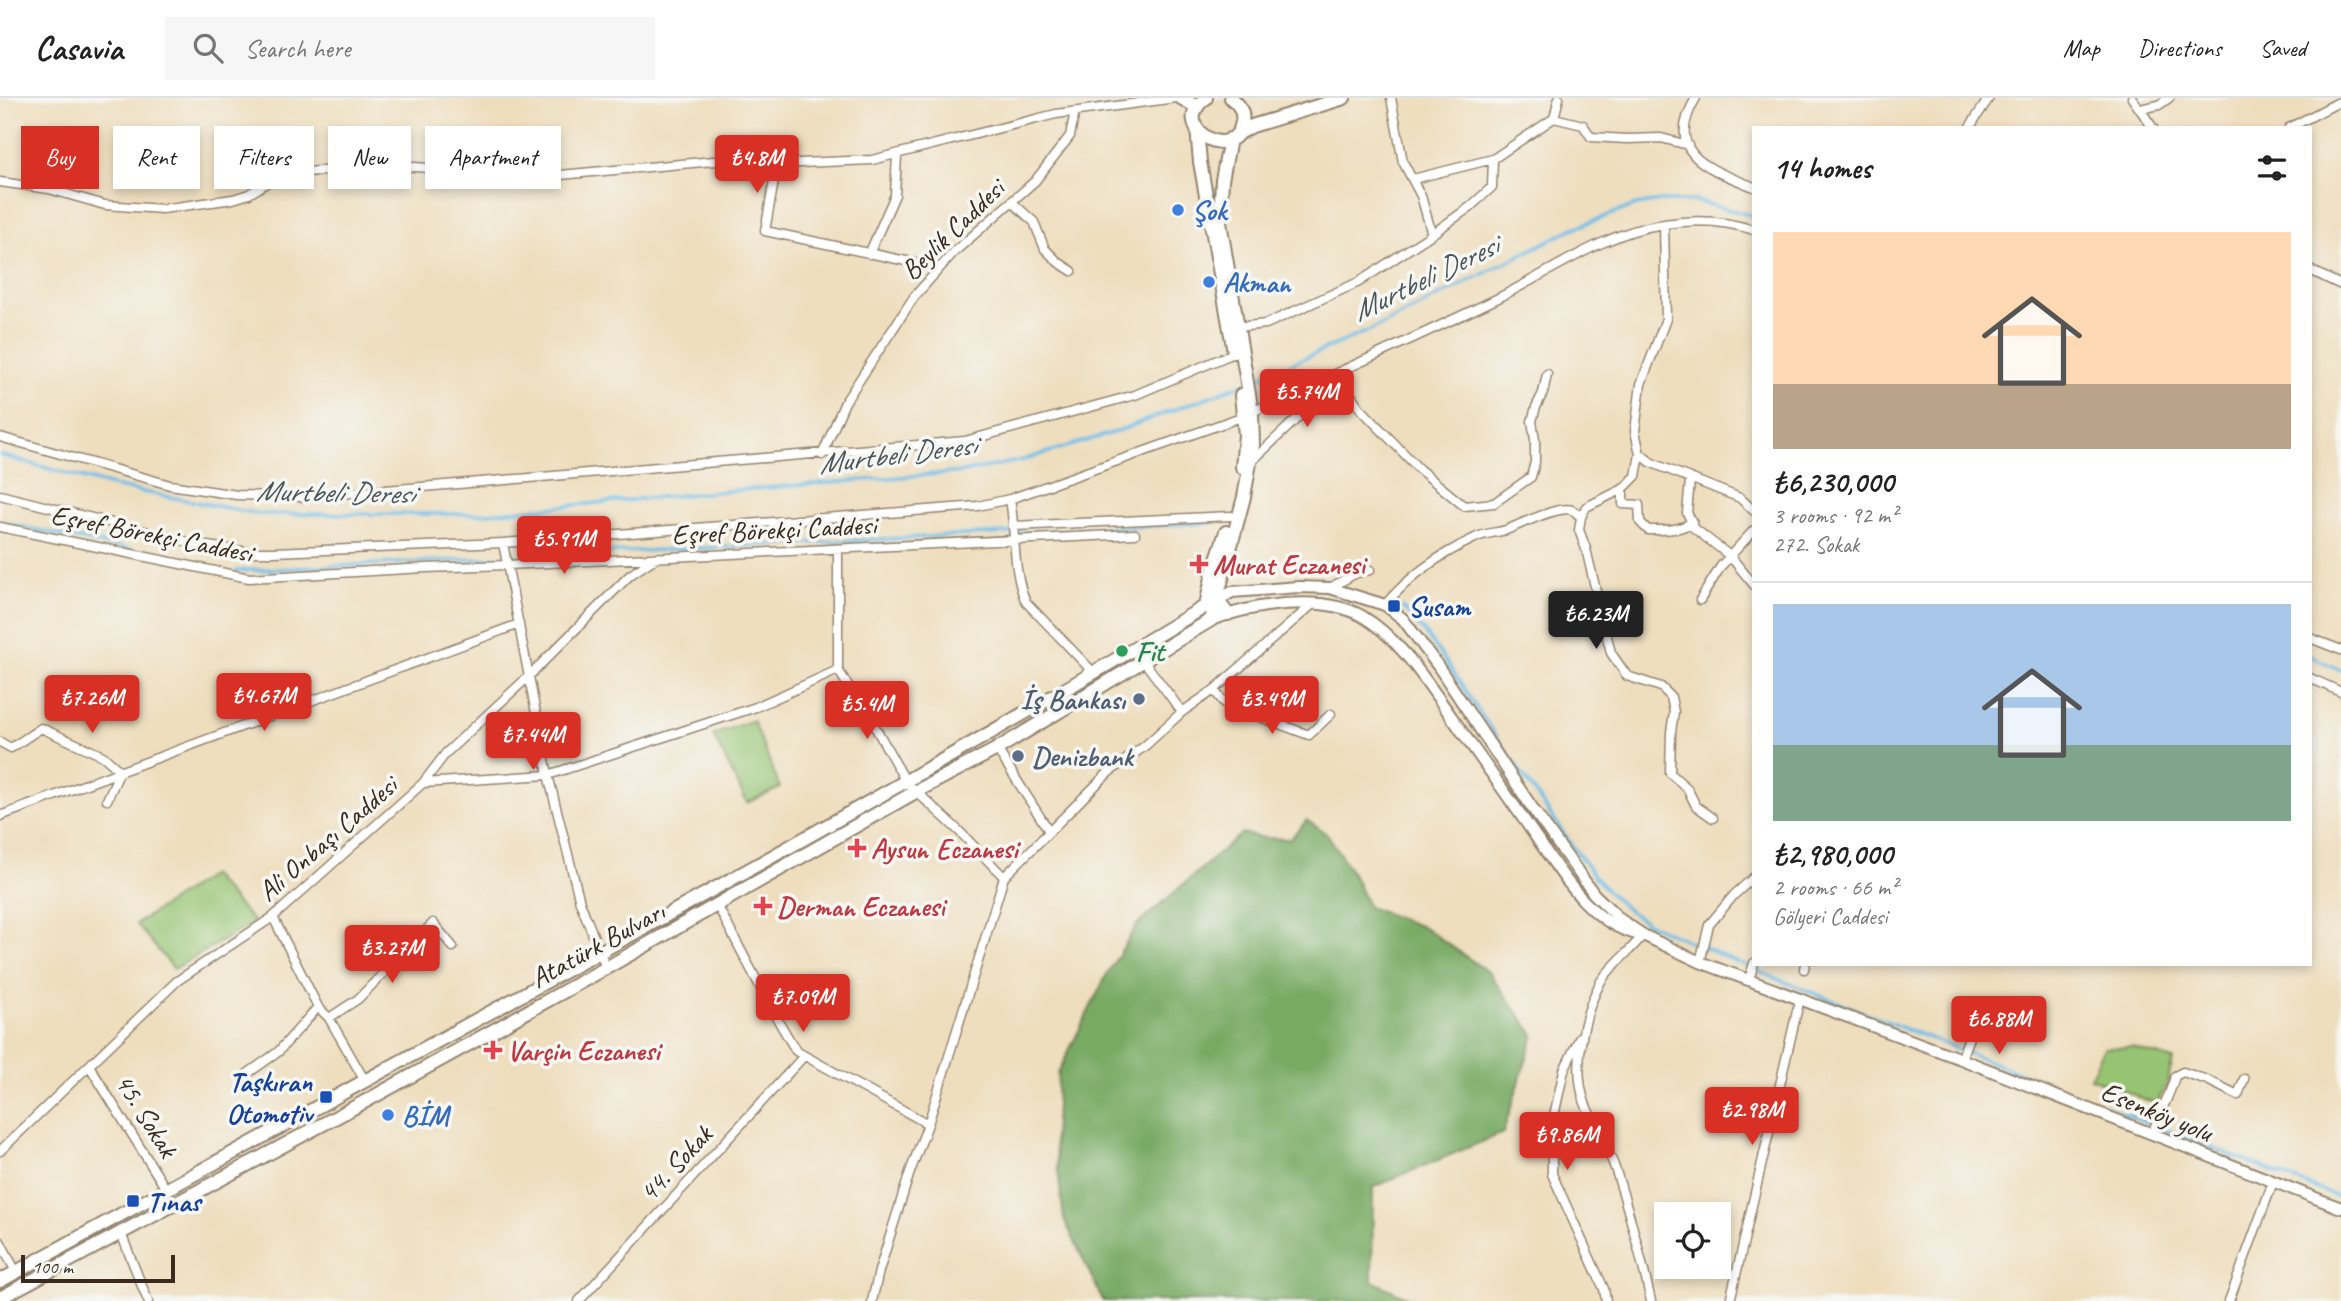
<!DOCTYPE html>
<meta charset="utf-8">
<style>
:root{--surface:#fff;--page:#f6f6f6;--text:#222;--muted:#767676;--line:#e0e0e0;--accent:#d93025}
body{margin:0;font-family:Caveat,sans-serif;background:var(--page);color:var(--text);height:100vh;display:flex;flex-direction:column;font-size:26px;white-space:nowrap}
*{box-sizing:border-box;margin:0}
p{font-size:23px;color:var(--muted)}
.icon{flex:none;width:38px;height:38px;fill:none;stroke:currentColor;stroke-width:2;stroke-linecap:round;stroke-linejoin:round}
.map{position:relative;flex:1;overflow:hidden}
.panel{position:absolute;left:1752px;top:28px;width:560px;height:840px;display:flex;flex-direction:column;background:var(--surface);border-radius:0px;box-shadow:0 4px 10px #0003}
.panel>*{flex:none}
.banner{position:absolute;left:21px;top:28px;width:665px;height:63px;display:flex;gap:14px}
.buttons{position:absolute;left:1654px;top:1104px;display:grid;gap:14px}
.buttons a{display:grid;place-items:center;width:77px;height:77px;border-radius:0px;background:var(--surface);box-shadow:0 4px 10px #0003;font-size:35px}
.scale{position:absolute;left:21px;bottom:18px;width:154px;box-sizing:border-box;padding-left:7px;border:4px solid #3b2a1e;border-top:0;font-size:19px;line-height:24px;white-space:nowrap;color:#3b2a1e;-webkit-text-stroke:5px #f6f6f2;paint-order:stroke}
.price{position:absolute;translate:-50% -60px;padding:0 16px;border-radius:7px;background:var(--accent);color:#fff;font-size:23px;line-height:46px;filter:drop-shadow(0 2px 4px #0008)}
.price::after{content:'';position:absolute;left:50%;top:42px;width:21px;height:16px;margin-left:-10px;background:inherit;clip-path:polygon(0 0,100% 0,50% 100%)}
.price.active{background:#222;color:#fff}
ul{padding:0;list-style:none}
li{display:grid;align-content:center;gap:14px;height:371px;padding:0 21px}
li+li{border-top:2px solid var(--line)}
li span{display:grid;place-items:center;height:217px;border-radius:0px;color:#555}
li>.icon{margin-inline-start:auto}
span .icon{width:126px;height:126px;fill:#fffc;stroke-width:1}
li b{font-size:30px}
h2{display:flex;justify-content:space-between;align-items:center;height:84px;padding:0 21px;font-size:30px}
.chip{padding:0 24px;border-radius:0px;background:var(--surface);box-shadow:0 4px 10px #0003;font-size:24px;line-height:63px}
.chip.active{background:var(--accent);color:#fff}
header{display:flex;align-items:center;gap:42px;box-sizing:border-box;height:98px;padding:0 35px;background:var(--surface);border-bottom:2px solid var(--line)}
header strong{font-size:33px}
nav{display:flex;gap:38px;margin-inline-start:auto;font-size:24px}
.search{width:490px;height:63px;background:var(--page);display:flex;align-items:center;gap:18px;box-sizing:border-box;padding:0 24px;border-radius:0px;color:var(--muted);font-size:26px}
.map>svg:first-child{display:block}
</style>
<header>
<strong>Casavia</strong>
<div class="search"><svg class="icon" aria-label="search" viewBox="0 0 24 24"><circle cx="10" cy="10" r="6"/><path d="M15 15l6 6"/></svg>Search here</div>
<nav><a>Map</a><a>Directions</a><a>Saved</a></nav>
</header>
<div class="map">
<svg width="2341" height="1203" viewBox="0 0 2341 1203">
<rect width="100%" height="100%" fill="#f6f6f2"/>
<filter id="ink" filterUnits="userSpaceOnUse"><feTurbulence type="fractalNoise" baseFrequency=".0143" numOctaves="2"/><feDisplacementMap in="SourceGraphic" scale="14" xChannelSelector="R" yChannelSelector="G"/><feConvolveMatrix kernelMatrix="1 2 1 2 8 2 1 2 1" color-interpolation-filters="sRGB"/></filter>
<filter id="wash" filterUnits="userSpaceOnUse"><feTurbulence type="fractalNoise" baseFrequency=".00686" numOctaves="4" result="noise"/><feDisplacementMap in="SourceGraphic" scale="28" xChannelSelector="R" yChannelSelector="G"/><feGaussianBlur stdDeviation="1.57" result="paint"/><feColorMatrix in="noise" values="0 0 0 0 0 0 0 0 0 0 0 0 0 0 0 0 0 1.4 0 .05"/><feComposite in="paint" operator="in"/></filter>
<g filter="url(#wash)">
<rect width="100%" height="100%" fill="#eedebe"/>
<!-- green -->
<path fill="#96c472" stroke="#687748" stroke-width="2" d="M753,622L780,690L747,705L713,637Z
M211,777L254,824L174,871L136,826Z
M2131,949L2173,962L2166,988L2157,1006L2090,980L2104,950Z"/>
<!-- forest -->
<path fill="#78aa64" stroke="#5a6a41" stroke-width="2" d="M1307,722L1328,737L1355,780L1368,809L1425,830L1488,874L1534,937L1503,1035L1373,1089L1372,1183L1415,1203H1103L1064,1121L1054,1041L1058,975L1107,876L1137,827L1242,735L1264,740L1290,741Z"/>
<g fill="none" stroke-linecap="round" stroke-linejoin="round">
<!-- stream -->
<path stroke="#6ebee9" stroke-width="3.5" d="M1250,283L1382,227L1572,131L1636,107L1660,103H1695L1754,118
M0,357L112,388L259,416H477L716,394L963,374L1023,362L1112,335L1243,286
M0,424L132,452
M236,473L1212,425
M1402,509C1432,540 1454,576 1478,612C1505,651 1532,691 1560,730C1588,769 1606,801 1649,826L1775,880L2341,1100
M2310,558L2341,572"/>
</g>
</g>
<g filter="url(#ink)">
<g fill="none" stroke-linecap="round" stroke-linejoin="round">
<defs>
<path id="minor" d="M1696,0C1662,57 1710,71 1754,89
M2132,0L2153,30
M2140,11L2159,7L2169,0
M1554,20L1583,27L1591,39L1627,41L1661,40L1688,47
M1969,30L1989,0
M2289,30L2341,3
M777,66L765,133L939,170
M1413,81L1493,61L1554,20L1559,0
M0,84L49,91L105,107L162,111L233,101L249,96L279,77L289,75L400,68L515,76L560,77L714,63L777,66L872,62L1056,16L1176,0
M1012,104L1034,124L1045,151L1058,164L1072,173
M1664,126L1666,221L1641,286L1635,333L1640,356L1652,365L1740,400L1754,413
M1432,136L1470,109L1492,89L1493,61
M869,156L895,97L897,57
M2310,172L2341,187
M1238,229L1266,226L1359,184L1432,136L1421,98L1403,64L1391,0
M1341,273L1348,293L1359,309L1419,371L1464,408L1494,405L1531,379L1535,364V342L1532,323L1536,309L1543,295L1547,276
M1252,314C1331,277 1411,242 1490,204C1545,178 1603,134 1664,126C1695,121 1724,122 1754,132
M0,339L170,387L237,397L304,399L965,343L1135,297L1234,255
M1640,356L1636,378L1623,391L1586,409L1581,419L1579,432L1586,451L1611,555L1627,578L1661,589L1671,599L1674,614L1671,634L1670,675L1687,690L1696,708L1713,720
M822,357L845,304L914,199L953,155L1035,83L1070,38L1074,18L1073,14
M1251,364L1305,313L1333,279
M1623,391V406L1639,407L1640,424L1648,432C1663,432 1680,433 1692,424L1687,415L1690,382
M0,397L200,447L249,454H274L503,445L978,408L1010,401L1244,318
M1010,401C1016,434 1012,473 1026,504L1094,575
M1690,427L1730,458L1754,487
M1014,428L1231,418
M0,429L249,480L425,470L507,467L1135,436
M503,445L548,677L580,804L606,870
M1330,490L1356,475L1370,472
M1700,502L1721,468L1754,432
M1385,507C1408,479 1441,456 1475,440C1484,435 1496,435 1506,432C1520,427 1558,407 1572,412C1573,412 1580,418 1581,419
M2310,540L2341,552
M1143,562L1182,614
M838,572L874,627L906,684L959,733L1004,779
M2310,580L2341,594
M1214,592L1225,606L1309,637L1331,616
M0,644L11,650L41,630L103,658L120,673L107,702
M997,651L1049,733
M423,685L446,655L529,578L630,477L657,459
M0,718L519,526
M717,807L775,917L796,953L928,1026
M273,819L318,909L329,920L365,983
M1643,837C1632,852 1607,871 1600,885C1583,918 1572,969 1585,1005C1594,1028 1608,1049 1616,1073C1630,1116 1641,1159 1651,1203
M1700,864L1709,827L1734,797L1754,779
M1804,871L1805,866
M1749,882L1754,865
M329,920L358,901L433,825L453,849
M1580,939L1564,972L1552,1027V1076L1604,1191L1606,1203
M1961,961L1969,939
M90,969L166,1091
M247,976L278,954L318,909
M2153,1034C2159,1015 2170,998 2175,978L2183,974L2207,982L2238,997L2244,981
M0,1053L177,883L273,819L423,685L548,677L756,609L838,572V451
M120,1133L148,1203
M0,1143L16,1174
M579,1203L804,958
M872,1203L879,1173L910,1074L928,1026L1004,779L1108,675L1146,647L1182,614L1214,592L1313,506
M1730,1203L1800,900
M2229,1203L2273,1084"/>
<path id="tertiary" d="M1212,505L1232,494L1299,489L1330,490L1385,507L1403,521L1438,568L1535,714L1594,796L1621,822L1643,837L1700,864L1961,961L2341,1110
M1211,522C1253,507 1321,495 1362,518C1401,541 1427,585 1453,621C1484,665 1515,708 1545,752C1567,785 1596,827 1637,836"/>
<path id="secondary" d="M1181,0L1197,9"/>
<path id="primary" d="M1206,0C1166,29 1235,68 1242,24C1244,14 1239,6 1231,0
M1197,31L1200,64L1234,254
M1236,37L1252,28L1344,0
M1241,297L1245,337L1242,369
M1213,497L1228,516
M0,1183C403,960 811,745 1206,508L1214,470L1226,434
M0,1200L366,1003L606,870L917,693L997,651L1211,522L1244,399L1253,347L1252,314L1220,124L1222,82L1230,41"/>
</defs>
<!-- minor casing -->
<use href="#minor" stroke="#94846e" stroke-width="11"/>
<!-- tertiary casing -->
<use href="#tertiary" stroke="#94846e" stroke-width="14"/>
<!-- secondary casing -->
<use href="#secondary" stroke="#94846e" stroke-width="16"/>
<!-- primary casing -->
<use href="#primary" stroke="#94846e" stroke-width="16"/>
<!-- minor -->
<use href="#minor" stroke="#fff" stroke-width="8"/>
<!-- tertiary -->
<use href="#tertiary" stroke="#fff" stroke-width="10"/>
<!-- secondary -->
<use href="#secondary" stroke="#fff" stroke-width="12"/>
<!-- primary -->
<use href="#primary" stroke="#fff" stroke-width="12"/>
</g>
</g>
<!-- markers -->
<g fill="#3f7fe0" stroke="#f6f6f2" stroke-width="2.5">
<circle cx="1178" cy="112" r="7"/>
<circle cx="1209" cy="184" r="7"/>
<circle cx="388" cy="1017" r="7"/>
</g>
<g fill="#e0444e" stroke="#f6f6f2" stroke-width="2.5">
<path d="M1195.5 455.5h7v7h7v7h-7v7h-7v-7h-7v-7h7z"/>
<path d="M853.5 739.5h7v7h7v7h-7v7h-7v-7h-7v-7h7z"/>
<path d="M759.5 797.5h7v7h7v7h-7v7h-7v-7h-7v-7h7z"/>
<path d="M489.5 941.5h7v7h7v7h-7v7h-7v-7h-7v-7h7z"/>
</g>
<g fill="#1a4fb4" stroke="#f6f6f2" stroke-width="2.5">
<rect x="1387" y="501" width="14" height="14" rx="3.5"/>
<rect x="319" y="992" width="14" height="14" rx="3.5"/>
<rect x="126" y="1096" width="14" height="14" rx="3.5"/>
</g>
<circle fill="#2e9e5b" stroke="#f6f6f2" stroke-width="2.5" cx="1122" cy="553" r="7"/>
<g fill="#5c6f8a" stroke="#f6f6f2" stroke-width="2.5">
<circle cx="1139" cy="601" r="7"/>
<circle cx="1018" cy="658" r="7"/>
</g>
<g text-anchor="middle" stroke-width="7" stroke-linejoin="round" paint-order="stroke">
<!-- shop labels -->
<g font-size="28" font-weight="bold" fill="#366cbe" stroke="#f6f6f2" text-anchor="start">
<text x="1192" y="122">Şok</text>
<text x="1223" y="194">Akman</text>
<text x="402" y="1027">BİM</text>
</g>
<!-- street labels -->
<g font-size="28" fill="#3b2a1e" stroke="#f6f6f2">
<text transform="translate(952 131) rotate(-44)" y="10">Beylik Caddesi</text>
<text transform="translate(774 431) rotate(-3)" y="10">Eşref Börekçi Caddesi</text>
<text transform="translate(152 435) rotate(11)" y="10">Eşref Börekçi Caddesi</text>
<text transform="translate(327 740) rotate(-41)" y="10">Ali Onbaşı Caddesi</text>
<text transform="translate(597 846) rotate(-29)" y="10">Atatürk Bulvarı</text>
<text transform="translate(2157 1013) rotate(22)" y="10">Esenköy yolu</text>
<text transform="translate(147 1017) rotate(58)" y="10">45. Sokak</text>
<text transform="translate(675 1065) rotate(-47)" y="10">44. Sokak</text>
</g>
<!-- health labels -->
<g font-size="28" font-weight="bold" fill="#be3a42" stroke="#f6f6f2" text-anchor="start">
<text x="1213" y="476">Murat Eczanesi</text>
<text x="871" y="760">Aysun Eczanesi</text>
<text x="777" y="818">Derman Eczanesi</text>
<text x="507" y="962">Varçin Eczanesi</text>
</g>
<!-- transit labels -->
<g font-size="28" font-weight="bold" fill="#164399" stroke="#f6f6f2" text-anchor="start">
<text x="1408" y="518">Susam</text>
<text x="312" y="993" text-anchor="end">Taşkıran<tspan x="312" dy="32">Otomotiv</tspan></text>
<text x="147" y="1113">Tınas</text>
</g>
<!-- leisure labels -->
<g font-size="28" font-weight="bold" fill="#27864d" stroke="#f6f6f2" text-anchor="start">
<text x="1136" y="563">Fit</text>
</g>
<!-- service labels -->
<g font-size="28" font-weight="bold" fill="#4e5e75" stroke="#f6f6f2" text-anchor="end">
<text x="1125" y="611">İş Bankası</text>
<text x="1032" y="668" text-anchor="start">Denizbank</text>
</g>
<!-- water labels -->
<g font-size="30" font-style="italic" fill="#4a565b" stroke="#f6f6f2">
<text transform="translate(1425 180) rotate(-26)" y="10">Murtbeli Deresi</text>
<text transform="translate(897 356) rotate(-7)" y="10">Murtbeli Deresi</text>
<text transform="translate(335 394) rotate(1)" y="10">Murtbeli Deresi</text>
</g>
</g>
</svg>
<div class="buttons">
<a><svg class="icon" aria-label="locate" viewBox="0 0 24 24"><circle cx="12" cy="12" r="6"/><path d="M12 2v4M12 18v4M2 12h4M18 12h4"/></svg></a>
</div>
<div class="scale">100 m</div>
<b class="price" style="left:757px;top:97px">₺4.8M</b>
<b class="price" style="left:1307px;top:331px">₺5.74M</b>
<b class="price" style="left:564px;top:478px">₺5.91M</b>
<b class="price active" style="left:1596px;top:553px">₺6.23M</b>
<b class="price" style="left:264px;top:635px">₺4.67M</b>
<b class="price" style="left:92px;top:637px">₺7.26M</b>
<b class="price" style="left:1272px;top:638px">₺3.49M</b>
<b class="price" style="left:867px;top:643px">₺5.4M</b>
<b class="price" style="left:533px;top:674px">₺7.44M</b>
<b class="price" style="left:392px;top:887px">₺3.27M</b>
<b class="price" style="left:803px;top:936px">₺7.09M</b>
<b class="price" style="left:1999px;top:958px">₺6.88M</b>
<b class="price" style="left:1752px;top:1049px">₺2.98M</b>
<b class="price" style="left:1567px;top:1074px">₺9.86M</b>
<div class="banner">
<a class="chip active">Buy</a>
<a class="chip">Rent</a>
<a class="chip">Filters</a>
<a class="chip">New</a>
<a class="chip">Apartment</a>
</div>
<section class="panel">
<h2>14 homes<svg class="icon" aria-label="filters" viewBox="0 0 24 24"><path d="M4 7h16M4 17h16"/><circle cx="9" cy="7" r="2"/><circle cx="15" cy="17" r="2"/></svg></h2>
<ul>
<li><span style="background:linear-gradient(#ffd9b3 70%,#b9a48a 0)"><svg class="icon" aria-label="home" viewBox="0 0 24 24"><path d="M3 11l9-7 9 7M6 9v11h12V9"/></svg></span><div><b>₺6,230,000</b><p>3 rooms · 92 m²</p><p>272. Sokak</p></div></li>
<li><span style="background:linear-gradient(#a9c7e8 65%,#7fa58c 0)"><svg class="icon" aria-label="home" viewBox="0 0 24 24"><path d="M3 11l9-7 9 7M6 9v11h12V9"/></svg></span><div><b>₺2,980,000</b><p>2 rooms · 66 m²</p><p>Gölyeri Caddesi</p></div></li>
</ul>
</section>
</div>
